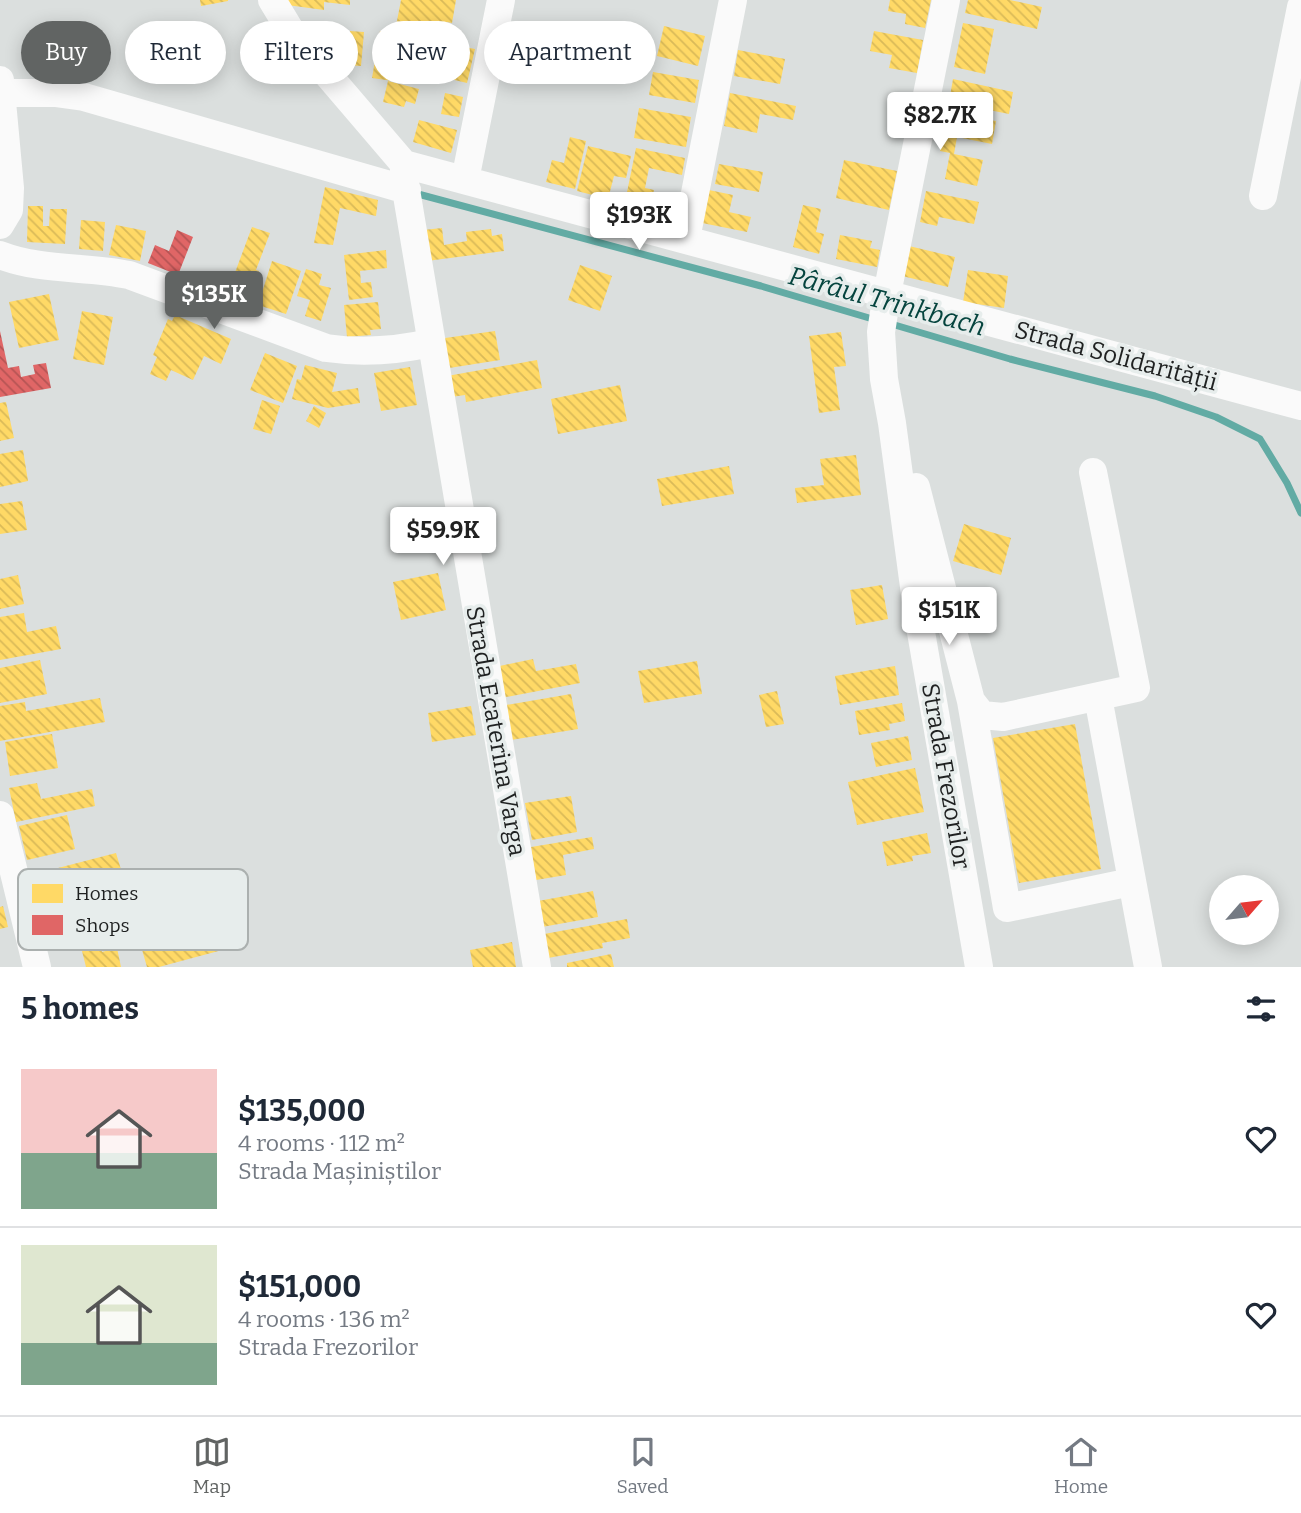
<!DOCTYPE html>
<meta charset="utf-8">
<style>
:root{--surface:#fff;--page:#f2f2f3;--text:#1f2937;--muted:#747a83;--line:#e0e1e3;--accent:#616463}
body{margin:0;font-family:Bitter,serif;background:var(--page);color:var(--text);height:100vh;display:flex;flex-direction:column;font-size:26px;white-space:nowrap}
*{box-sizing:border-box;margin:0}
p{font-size:23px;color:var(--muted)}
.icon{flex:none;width:38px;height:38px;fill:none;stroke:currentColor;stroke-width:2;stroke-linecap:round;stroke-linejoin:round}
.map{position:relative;height:967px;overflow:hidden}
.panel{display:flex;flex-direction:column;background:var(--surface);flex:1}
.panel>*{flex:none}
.hud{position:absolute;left:21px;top:21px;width:700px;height:63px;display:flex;gap:14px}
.needle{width:46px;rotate:62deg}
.fabs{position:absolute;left:1209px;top:875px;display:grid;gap:14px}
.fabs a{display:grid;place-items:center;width:70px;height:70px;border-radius:50%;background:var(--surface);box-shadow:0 4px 18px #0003;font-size:35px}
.price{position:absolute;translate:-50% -60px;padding:0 16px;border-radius:7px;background:#fff;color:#222;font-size:23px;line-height:46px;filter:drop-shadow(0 2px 4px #0008)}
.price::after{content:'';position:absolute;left:50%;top:42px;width:21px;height:16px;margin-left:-10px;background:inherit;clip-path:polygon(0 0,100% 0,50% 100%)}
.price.on{background:var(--accent);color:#fff}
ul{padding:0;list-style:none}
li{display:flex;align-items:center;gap:21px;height:175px;padding:0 21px}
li+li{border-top:2px solid var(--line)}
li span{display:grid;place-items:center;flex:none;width:196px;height:140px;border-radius:0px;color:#555}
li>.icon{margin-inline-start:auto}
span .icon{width:84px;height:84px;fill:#fffc;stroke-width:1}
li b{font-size:30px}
h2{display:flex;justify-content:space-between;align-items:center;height:84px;padding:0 21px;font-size:30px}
.tag{padding:0 24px;border-radius:32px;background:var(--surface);box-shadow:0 4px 18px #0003;font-size:24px;line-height:63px}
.tag.on{background:var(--accent);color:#fff}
.dock{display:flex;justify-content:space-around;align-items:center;height:98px;border-top:2px solid var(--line);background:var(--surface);font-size:19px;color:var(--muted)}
.dock a{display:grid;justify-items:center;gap:4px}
.dock .on{color:var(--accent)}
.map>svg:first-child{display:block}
</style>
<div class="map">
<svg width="1301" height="967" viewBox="0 0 1301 967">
<defs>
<pattern id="homes-back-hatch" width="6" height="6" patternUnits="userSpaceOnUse" patternTransform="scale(1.75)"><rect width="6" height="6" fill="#ffd966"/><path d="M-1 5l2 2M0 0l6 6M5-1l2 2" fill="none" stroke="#daba58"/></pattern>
<pattern id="shops-back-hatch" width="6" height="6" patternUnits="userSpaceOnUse" patternTransform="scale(1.75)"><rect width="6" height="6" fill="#e06666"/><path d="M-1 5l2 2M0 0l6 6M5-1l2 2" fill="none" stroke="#b55454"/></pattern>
</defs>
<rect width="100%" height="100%" fill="#dbdfde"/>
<!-- homes -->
<path fill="url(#homes-back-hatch)" d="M200,0H228V1L201,6Z
M288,0H350V5L324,2V10L287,5Z
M401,0H456L452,23L447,22L444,39L408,32L409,28L396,26Z
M890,0H931L925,28L905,24L906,14L888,11Z
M968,0H1010L1042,7L1037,29L965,13Z
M963,23L994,29L985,74L954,67Z
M664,26L705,36L698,66L657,56Z
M350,31L364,32L361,66L347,65Z
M380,31L475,49L467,83L442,77L444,68L406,60L400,82L372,78Z
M874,31L923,40L917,73L889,68L892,55L870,51Z
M738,50L785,59L780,84L734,76Z
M653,72L699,80L695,103L649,95Z
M953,79L1013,92L1009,114L949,102Z
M388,81L419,89L415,104L406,101L404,107L383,102Z
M445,93L463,97L459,117L441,114Z
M730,93L796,106L793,120L760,114L757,133L724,126Z
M639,108L691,117L686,147L634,138Z
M948,112L996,121L992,144L957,137L954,154L983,160L977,186L945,179L950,153L940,151Z
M419,120L457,130L451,153L413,142Z
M570,137L586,141L575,189L546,182L552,160L564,163Z
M588,146L631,156L626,178L614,176L608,199L577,191Z
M636,148L685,158L682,175L649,168L645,188L654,190L650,207L625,202Z
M844,160L897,171L889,210L836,198Z
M719,164L763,172L759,192L715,184Z
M325,187L378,200L376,216L340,208L333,245L314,243Z
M709,190L733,195L729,212L751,217L747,232L702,223Z
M926,191L979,202L974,224L939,217L937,226L920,222Z
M803,205L821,209L816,232L824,234L819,254L793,247Z
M28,206H43V226H49L50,209H67L65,244L27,242Z
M81,220L105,222L103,251L79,249Z
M116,225L146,231L140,261L109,255Z
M252,227L270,233L256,270L259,271L248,301L227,294Z
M442,228L444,245L467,241L466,232L491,229L492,236L502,234L504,251L427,261L423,230Z
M840,235L872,241L870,248L880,250L877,267L836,259Z
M909,246L955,257L948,287L902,276Z
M386,250L387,268L360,271L361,283L371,282L373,297L349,300L344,255Z
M272,261L301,271L286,314L258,305Z
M580,265L612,276L600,311L568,300Z
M306,269L322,274L319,285L331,288L321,321L305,316L310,300L297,296Z
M968,270L1008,276L1004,308L963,302Z
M49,294L59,340L19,348L9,302Z
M378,302L381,329L370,330L371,335L347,337L344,305Z
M82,311L113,317L104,365L73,359Z
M175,315L231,339L221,364L204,356L193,380L171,370L166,381L150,374L157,357L153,355L168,319L172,321Z
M495,331L500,360L443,369L438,339Z
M841,332L846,366L834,367L840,410L819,413L809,336Z
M265,353L297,366L283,403L250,390Z
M537,360L542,388L466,402L465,395L451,397L447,376Z
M305,365L337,373L332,392L358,388L360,403L328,408L292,399L297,379L301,380Z
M410,367L417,405L381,411L374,373Z
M620,385L627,421L558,434L551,399Z
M262,400L280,406L271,434L253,429Z
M6,402L14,438L0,441V403Z
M314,406L326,413L319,428L306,421Z
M23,450L28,481L0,487V454Z
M856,455L861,495L797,503L795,488L824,485L820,459Z
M729,466L734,494L662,506L657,479Z
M22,501L27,530L0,534V504Z
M964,524L1011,538L1001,575L953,561Z
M438,573L446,610L401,620L393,582Z
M18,575L24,604L0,609V579Z
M882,585L888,619L856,625L850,590Z
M24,613L27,632L56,626L61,649L0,660V617Z
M533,659L536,671L576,664L580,683L501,698L495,667Z
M40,660L47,694L0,703V668Z
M697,661L702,694L644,703L638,671Z
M895,666L899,695L840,705L835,676Z
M777,691L784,724L766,727L759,695Z
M571,694L578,729L511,740L506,705Z
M100,698L105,722L0,741V706L25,702L26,711Z
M902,703L905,721L889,724L890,730L859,735L855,711Z
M471,706L476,735L432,742L428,713Z
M1075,724L1101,869L1019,883L993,738Z
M52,734L58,768L10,776L5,742Z
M908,736L912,760L876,767L871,743Z
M915,768L924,812L857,825L848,782Z
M37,783L41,799L92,789L95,806L16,822L9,788Z
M571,796L577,832L532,840L525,803Z
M67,815L75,849L27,860L19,826Z
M927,833L931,853L912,856L913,861L887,866L882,842Z
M592,837L594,849L563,855L566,875L536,880L531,847Z
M116,853L123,876L38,898L31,875Z
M593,891L598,917L542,927L538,901Z
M213,901L226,949L159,967H147L134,922Z
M3,906L8,927L0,929V907Z
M627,919L630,938L602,943L603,948L548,958L544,934Z
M99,938L102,952L117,948L121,967H86L80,943Z
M512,942L516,967H473L470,950Z
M611,954L614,967H567V963Z"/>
<!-- shops -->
<path fill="url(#shops-back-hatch)" d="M177,230L193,237L178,275L148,263L155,245L169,251Z
M0,331L8,368L19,366L21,377L35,374L33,365L46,363L51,388L0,397Z"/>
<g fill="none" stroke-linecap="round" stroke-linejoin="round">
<!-- stream -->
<path stroke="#62aba4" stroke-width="7" d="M418,194L761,286L876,320
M888,323L1010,359L1155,396L1216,417L1260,439L1287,483L1301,513"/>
<!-- minor -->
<path stroke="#fafafa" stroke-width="28" d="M272,0L292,33L404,164
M946,0L887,294L881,332L884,379L892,423L917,609L979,967
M0,80L10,188L9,210L0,225
M0,93H55L84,97L407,190
M404,164L1301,406
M404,164V178L537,967
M465,180L501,0
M1263,196L1301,7
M686,239L733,0
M0,255C41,271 86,266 129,275L326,348C361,353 395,351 430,343
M916,487L971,701L982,715L1003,717L1136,688L1093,472
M1098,697L1148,967
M971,701L1007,908L1131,882
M0,815L37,967"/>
</g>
<g text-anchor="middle" stroke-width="7" stroke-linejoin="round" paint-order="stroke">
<!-- street labels -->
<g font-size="24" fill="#1f2121" stroke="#e7edec">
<text transform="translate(1116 356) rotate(15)" y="8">Strada Solidarității</text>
<text transform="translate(496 731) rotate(80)" y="8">Strada Ecaterina Varga</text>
<text transform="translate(946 776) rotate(80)" y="8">Strada Frezorilor</text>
</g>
<!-- water labels -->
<g font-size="26" font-style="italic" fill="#05443e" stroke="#e7edec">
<text transform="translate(887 301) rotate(15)" y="9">Pârâul Trinkbach</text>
</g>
</g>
<!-- legend -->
<rect x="18" y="869" width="230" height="81" rx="10" fill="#e7edec" stroke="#abb0af" stroke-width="2"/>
<rect x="32" y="884" width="31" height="19" fill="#ffd966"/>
<rect x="32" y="915" width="31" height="20" fill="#e06666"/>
<g font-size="19" fill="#1f2121">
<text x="75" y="900">Homes</text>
<text x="75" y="932">Shops</text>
</g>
</svg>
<div class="fabs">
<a><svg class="needle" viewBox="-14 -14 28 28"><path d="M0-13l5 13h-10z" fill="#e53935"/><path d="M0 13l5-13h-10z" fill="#747a83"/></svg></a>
</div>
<b class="price" style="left:940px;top:152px">$82.7K</b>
<b class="price" style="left:639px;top:252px">$193K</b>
<b class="price on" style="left:214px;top:331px">$135K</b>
<b class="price" style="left:443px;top:567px">$59.9K</b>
<b class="price" style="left:949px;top:647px">$151K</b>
<div class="hud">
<a class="tag on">Buy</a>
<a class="tag">Rent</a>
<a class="tag">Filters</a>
<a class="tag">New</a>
<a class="tag">Apartment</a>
</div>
</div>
<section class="panel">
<h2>5 homes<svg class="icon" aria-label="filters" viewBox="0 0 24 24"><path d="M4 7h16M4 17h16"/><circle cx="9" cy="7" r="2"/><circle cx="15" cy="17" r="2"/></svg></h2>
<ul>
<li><span style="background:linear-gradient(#f6c9c9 60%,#7fa58c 0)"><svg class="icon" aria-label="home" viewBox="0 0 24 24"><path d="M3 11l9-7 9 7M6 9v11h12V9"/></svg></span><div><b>$135,000</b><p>4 rooms · 112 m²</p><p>Strada Mașiniștilor</p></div><svg class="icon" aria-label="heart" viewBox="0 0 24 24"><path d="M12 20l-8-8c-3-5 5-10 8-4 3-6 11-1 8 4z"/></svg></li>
<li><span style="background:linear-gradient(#dfe7d0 70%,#7fa58c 0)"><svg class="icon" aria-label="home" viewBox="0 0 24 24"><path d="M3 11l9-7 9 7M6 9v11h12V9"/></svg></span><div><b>$151,000</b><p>4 rooms · 136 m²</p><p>Strada Frezorilor</p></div><svg class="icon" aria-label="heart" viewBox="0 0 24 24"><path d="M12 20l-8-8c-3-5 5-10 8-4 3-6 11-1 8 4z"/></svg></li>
</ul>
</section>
<nav class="dock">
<a class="on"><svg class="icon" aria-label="map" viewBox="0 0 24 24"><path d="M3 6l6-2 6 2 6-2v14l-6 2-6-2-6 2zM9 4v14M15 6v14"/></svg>Map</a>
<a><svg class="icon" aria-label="saved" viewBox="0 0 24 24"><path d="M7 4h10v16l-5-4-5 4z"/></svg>Saved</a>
<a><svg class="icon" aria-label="home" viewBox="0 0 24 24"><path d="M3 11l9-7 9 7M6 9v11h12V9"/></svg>Home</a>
</nav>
